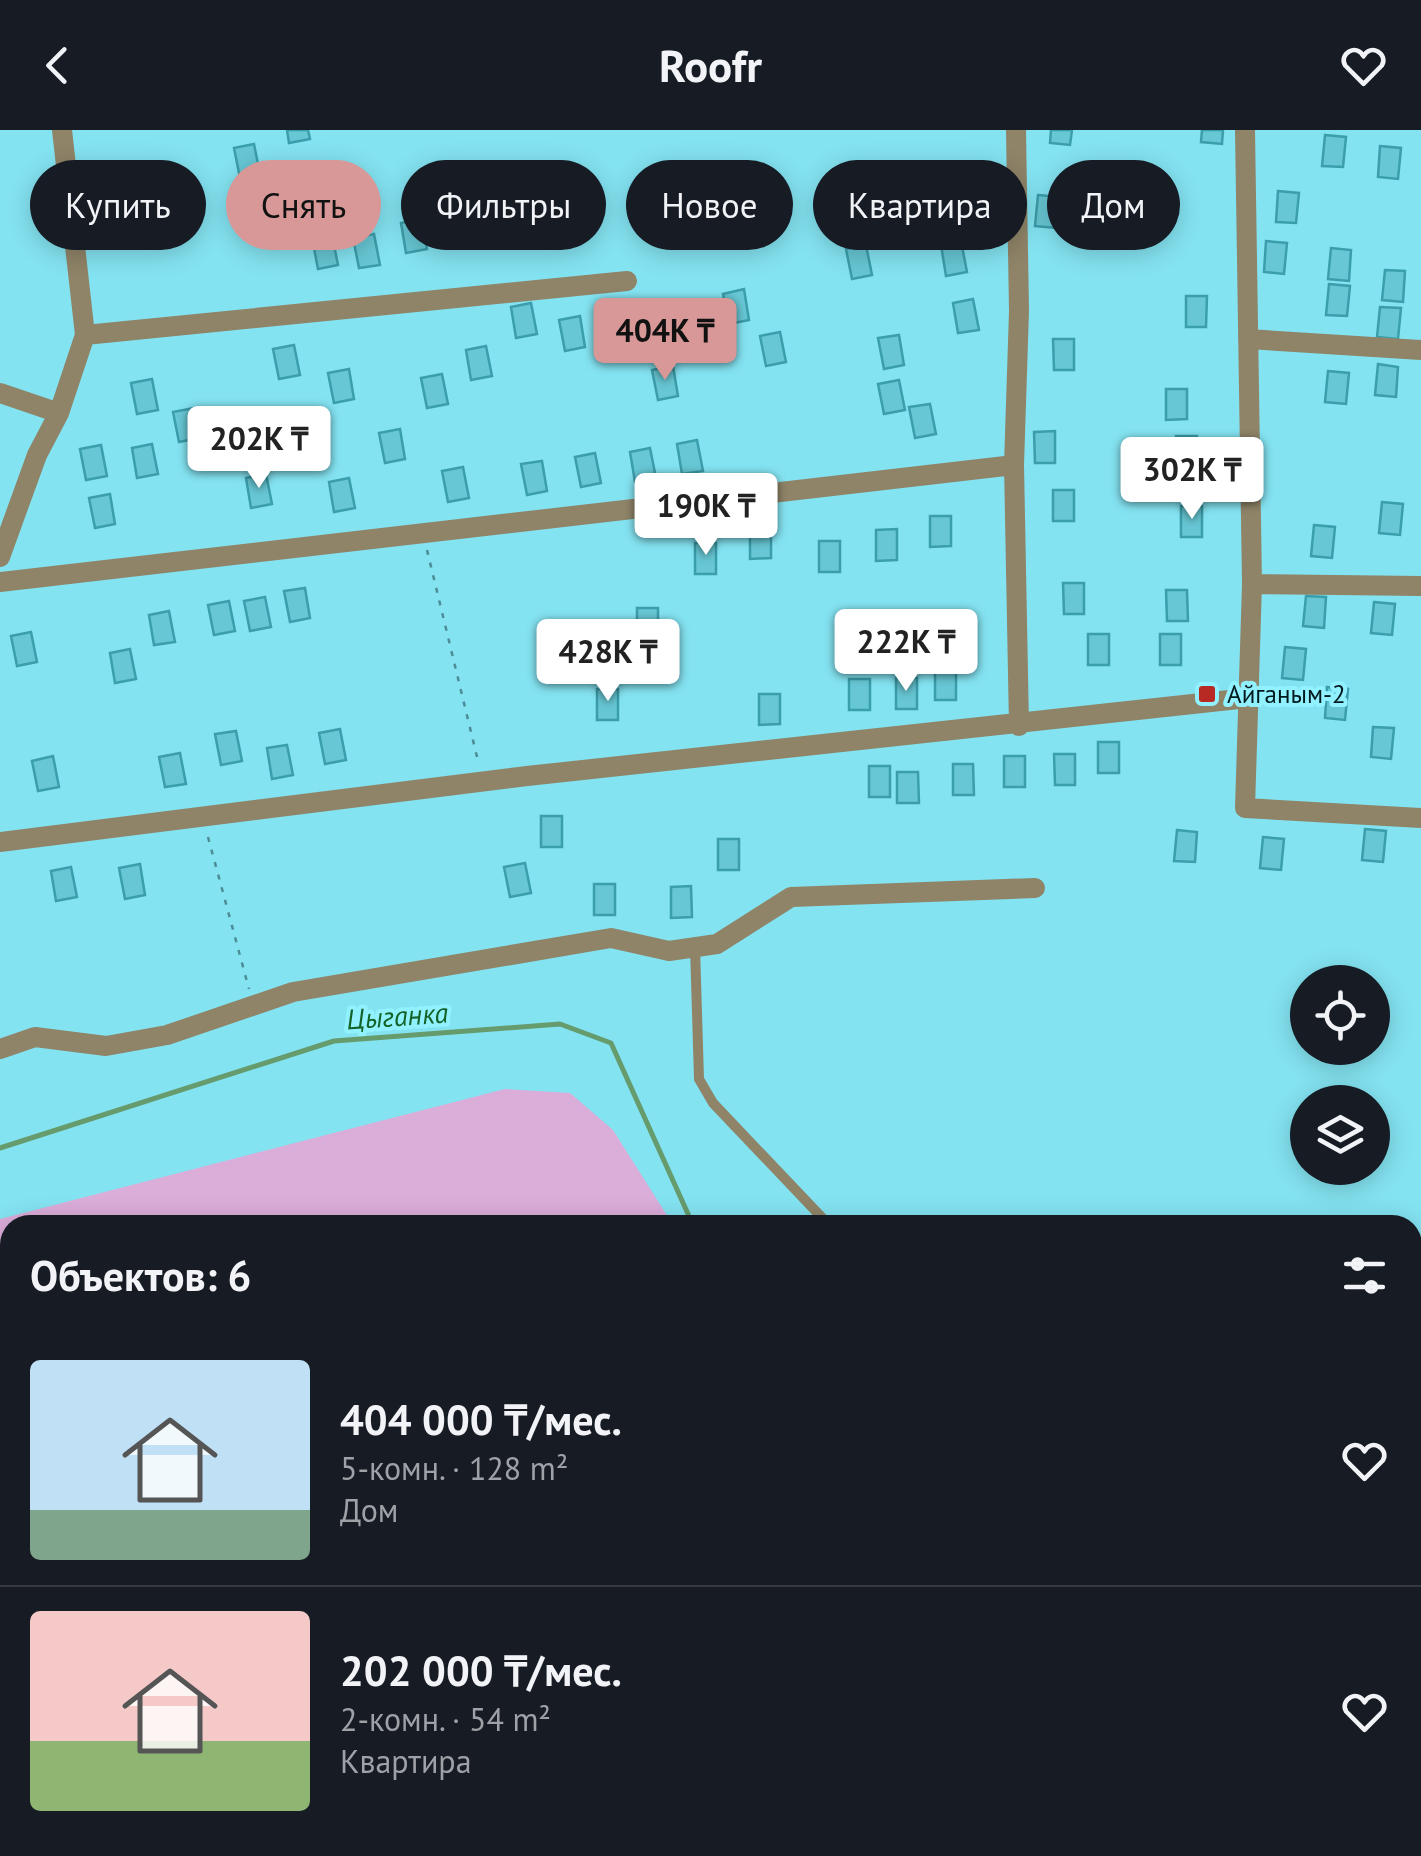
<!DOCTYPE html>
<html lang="ru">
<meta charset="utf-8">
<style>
:root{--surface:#171b24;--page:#242831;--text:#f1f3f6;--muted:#9ea1a6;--line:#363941;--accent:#d79897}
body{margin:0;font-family:"PT Sans",sans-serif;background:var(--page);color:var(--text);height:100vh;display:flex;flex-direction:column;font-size:38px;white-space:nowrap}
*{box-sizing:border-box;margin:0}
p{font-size:32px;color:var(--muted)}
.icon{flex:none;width:55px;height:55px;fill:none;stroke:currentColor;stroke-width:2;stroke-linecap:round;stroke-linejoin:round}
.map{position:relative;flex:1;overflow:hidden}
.side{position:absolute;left:0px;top:1085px;width:1422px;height:642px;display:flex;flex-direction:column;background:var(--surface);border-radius:30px 30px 0 0;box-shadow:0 5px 25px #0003}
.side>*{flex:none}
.hud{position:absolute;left:30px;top:30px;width:1362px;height:90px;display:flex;gap:20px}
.buttons{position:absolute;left:1290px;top:835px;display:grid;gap:20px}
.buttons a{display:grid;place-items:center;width:100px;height:100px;border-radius:50%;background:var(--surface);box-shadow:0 5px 25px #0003;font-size:50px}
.price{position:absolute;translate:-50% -85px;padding:0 22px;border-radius:10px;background:#fff;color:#222;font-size:32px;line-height:65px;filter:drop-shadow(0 2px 5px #0008)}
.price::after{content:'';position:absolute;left:50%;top:60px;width:30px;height:22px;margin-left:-15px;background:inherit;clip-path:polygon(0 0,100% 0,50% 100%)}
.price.selected{background:var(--accent);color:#111}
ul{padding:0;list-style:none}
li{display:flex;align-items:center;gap:30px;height:250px;padding:0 30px}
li+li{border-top:2px solid var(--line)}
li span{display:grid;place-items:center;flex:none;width:280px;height:200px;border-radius:10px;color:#555}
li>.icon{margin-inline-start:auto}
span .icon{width:120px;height:120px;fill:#fffc;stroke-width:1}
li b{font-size:42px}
h2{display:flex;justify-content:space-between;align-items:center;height:120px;padding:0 30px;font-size:42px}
.tag{padding:0 35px;border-radius:45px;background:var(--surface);box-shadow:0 5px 25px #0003;font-size:35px;line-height:90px}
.tag.selected{background:var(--accent);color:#111}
header{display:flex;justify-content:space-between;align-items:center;height:130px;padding:0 30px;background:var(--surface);font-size:45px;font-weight:700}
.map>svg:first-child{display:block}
</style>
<header><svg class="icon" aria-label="back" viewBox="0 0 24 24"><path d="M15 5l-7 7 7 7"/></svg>Roofr<svg class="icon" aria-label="heart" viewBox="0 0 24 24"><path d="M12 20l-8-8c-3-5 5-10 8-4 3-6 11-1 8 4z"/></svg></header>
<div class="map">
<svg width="1421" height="1726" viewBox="0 0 1421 1726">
<rect width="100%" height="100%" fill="#84e3f1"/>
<!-- green -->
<path fill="#dbadd9" d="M505,959L570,963L613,1000L673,1095H10V1698L0,1694V1089Z
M1421,1273V1726H98L71,1718H1412V1274Z"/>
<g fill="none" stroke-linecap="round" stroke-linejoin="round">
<!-- stream -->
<path stroke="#669b6d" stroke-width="5" d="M0,1018L334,911L560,894L611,913L693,1095
M1412,1206H1421"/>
</g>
<!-- building -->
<path fill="#67c7d4" stroke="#3b9eab" stroke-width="2.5" d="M287,0H308L310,9L289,13Z
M1051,0H1072L1070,15L1050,13Z
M1202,0H1223L1222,14L1201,12Z
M1325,5L1346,7L1343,37L1322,36Z
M254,14L260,44L240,48L234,18Z
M1380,16L1401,18L1398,49L1378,47Z
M1099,34L1120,36L1117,67L1096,65Z
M1278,61L1299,63L1296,93L1276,92Z
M1038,65L1059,67L1056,98L1035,96Z
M908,67L914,98L893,102L888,71Z
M667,74L673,104L652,108L647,78Z
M421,89L427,119L406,123L401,93Z
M374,104L380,135L359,138L353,108Z
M332,105L338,135L318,139L312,108Z
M961,111L967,142L946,146L941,115Z
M1266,111L1287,113L1284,144L1264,142Z
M866,115L872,145L852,149L846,119Z
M1331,118L1351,120L1349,151L1328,149Z
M1385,140L1405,141L1403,172L1382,170Z
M1329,154L1350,156L1347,186L1326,185Z
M744,159L749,190L729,194L723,164Z
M1186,166H1207L1206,197H1186Z
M973,169L979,200L958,203L953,173Z
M531,173L537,204L516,208L511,177Z
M643,174L648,204L628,208L622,178Z
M1380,177L1401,178L1398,209L1377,207Z
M580,186L585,217L565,221L559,190Z
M780,202L786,232L766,236L760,206Z
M899,205L904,235L884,239L878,208Z
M1053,209H1074V240H1054Z
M294,215L300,245L279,249L273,219Z
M486,216L492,246L471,250L466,220Z
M1378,234L1398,237L1396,267L1375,265Z
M673,236L678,266L658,270L652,240Z
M349,239L354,269L334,273L328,243Z
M1328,241L1349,243L1346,274L1325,272Z
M442,244L448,274L427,278L421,248Z
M152,249L158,280L137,284L131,253Z
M899,250L905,280L884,284L878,254Z
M1166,259H1187V289L1166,290Z
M930,274L936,304L915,308L909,277Z
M194,278L199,308L179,312L173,282Z
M248,299L254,329L233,333L227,303Z
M400,299L405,329L385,333L379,303Z
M1055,301V333H1035L1034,302Z
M1176,306H1197V336L1176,337Z
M697,310L703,341L682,344L677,314Z
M152,314L158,344L137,348L132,318Z
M101,315L107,346L86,350L80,319Z
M650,318L656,348L635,352L630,322Z
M595,323L601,353L581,357L575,327Z
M542,331L547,361L527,365L521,334Z
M463,337L469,368L448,372L442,341Z
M266,344L272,374L251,378L246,348Z
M349,348L355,378L334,382L329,352Z
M1053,360H1074V391H1053Z
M110,364L115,394L95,398L89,368Z
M1382,372L1403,374L1400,405L1379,403Z
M1181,376H1202V407H1181Z
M930,386H951V416L930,417Z
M1314,395L1335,397L1332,428L1311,426Z
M771,397V428L750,429V398Z
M897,399V430L876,431V400Z
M819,411H840V442H819Z
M695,413H716V444H695Z
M1063,453H1084V484H1064Z
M305,458L310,488L290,492L284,461Z
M1166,460H1187L1188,491H1167Z
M1306,466L1326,467L1324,498L1303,496Z
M265,467L271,497L250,501L244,471Z
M229,471L235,501L214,505L208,475Z
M1374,472L1395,474L1392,505L1371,503Z
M637,478H658V509H637Z
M169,481L175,512L154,515L149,485Z
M31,502L37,532L17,536L11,506Z
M1088,504H1109V535H1088Z
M1160,504H1181V535H1160Z
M1285,517L1306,519L1303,550L1282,548Z
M130,519L136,549L115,553L110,523Z
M935,539H956V570H935Z
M896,548H917V579H896Z
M849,549H870V580H849Z
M1327,557L1348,559L1345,590L1325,588Z
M597,559H618V590H597Z
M759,564H780V594L759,595Z
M1373,597L1394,598L1391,629L1371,627Z
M340,599L346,630L325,634L319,603Z
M236,601L242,631L221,635L215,604Z
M1098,612H1119V643H1098Z
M287,615L293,645L272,649L267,618Z
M180,623L186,654L165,657L159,627Z
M1054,624H1075V655H1055Z
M53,626L59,657L38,661L32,631Z
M1004,626H1025V657H1004Z
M953,634H973L974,665H953Z
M869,636H890V667H869Z
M897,642H918L919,673H897Z
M541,686H562V717H541Z
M1365,699L1386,701L1383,732L1362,730Z
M1177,700L1197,702L1195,732L1174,731Z
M1263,707L1284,709L1281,740L1260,738Z
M718,709H739V740H718Z
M525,733L531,763L510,767L504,737Z
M140,734L145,765L125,769L119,738Z
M71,737L77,767L56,771L51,741Z
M594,754H615V785H594Z
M691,756L692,787L671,788V757Z"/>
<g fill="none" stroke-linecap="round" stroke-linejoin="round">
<!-- path -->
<path stroke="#4c8d97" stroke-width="2.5" stroke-dasharray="5 8" stroke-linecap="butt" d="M427,420L478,631
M208,707L249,859"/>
<!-- lane -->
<path stroke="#8f8468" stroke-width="10" d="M695,817L699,949L713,973L829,1095"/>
<!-- street -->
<path stroke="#8f8468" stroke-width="20" d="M1016,0L1019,181L1014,335L1019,596
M1245,0L1252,454L1245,678L1421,688
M85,205L627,151
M1248,209L1421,220
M0,263L59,283
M0,427L37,325L59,283L85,205L62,0
M0,452L1014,335
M1252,454L1421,456
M0,712L527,646L1248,568
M0,919L35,907L106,916L167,905L293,862L611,808L669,821L717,814L791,767L1035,758"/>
</g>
<!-- markers -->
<rect fill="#b72923" stroke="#92f1ff" stroke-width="4" x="1197" y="554" width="20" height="20" rx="5"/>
<g text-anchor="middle" stroke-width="8" stroke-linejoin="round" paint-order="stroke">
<!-- poi labels -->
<g font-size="25" fill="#00191d" stroke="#92f1ff" text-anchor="start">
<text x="1227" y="573">Айганым-2</text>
</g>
<!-- water labels -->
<g font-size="28" font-style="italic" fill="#136329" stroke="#92f1ff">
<text transform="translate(397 886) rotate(-4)" y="10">Цыганка</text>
</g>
</g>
</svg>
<div class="buttons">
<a><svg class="icon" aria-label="locate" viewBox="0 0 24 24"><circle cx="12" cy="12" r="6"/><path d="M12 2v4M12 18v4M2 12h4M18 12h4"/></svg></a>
<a><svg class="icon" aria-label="layers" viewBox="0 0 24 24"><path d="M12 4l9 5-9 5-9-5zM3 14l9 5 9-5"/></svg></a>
</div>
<b class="price selected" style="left:665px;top:253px">404K ₸</b>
<b class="price" style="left:259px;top:361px">202K ₸</b>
<b class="price" style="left:1192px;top:392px">302K ₸</b>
<b class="price" style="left:706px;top:428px">190K ₸</b>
<b class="price" style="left:906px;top:564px">222K ₸</b>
<b class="price" style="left:608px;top:574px">428K ₸</b>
<div class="hud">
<a class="tag">Купить</a>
<a class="tag selected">Снять</a>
<a class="tag">Фильтры</a>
<a class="tag">Новое</a>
<a class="tag">Квартира</a>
<a class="tag">Дом</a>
</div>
<section class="side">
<h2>Объектов: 6<svg class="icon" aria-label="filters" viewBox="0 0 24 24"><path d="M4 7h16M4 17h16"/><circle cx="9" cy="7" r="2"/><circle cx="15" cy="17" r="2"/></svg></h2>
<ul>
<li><span style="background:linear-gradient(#bfe0f5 75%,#7fa58c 0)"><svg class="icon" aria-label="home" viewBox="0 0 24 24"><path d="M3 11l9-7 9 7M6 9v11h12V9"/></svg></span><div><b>404 000 ₸/мес.</b><p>5-комн. · 128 m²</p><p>Дом</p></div><svg class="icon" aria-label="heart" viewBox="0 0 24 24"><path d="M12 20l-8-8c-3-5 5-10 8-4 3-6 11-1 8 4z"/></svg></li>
<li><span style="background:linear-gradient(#f6c9c9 65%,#8fb573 0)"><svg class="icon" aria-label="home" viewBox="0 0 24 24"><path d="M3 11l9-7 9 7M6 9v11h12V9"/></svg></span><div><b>202 000 ₸/мес.</b><p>2-комн. · 54 m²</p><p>Квартира</p></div><svg class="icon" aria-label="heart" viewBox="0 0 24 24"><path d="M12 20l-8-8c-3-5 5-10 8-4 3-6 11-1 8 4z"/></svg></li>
</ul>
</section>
</div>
